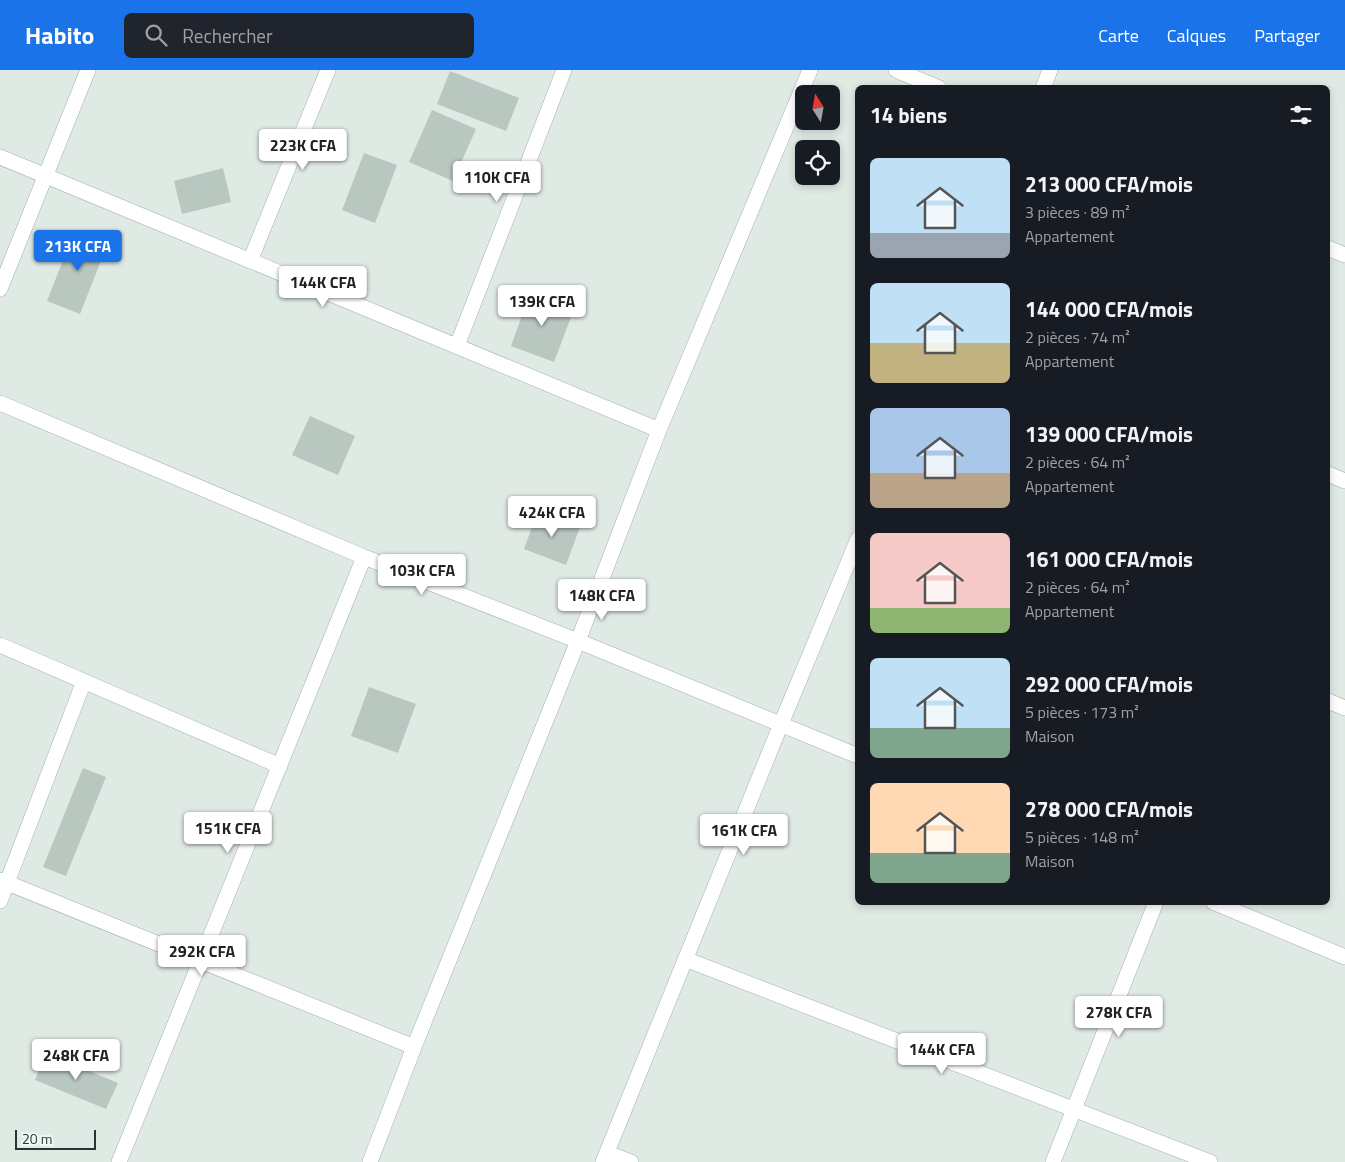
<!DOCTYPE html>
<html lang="fr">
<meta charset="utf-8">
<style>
:root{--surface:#171b24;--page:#20242c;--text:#f1f3f6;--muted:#9ea1a6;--accent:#1a73e8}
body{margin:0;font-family:"Titillium Web",sans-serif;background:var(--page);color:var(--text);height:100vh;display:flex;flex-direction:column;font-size:19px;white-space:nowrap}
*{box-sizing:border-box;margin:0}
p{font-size:16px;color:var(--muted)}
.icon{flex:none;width:28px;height:28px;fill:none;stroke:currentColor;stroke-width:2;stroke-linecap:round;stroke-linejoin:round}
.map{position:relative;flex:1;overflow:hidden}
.sheet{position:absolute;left:855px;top:15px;width:475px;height:820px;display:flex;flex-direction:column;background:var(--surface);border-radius:8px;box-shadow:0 2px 8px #0003}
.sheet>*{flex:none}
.needle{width:32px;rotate:349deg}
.controls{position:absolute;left:795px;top:15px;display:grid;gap:10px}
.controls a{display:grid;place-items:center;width:45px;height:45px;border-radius:8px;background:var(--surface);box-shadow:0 2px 8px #0003;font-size:25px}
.scale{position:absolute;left:15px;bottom:12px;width:81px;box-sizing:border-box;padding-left:5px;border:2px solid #213931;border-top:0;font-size:14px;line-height:18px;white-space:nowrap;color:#213931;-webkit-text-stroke:4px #f0f7f3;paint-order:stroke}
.price{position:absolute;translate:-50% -42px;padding:0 11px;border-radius:5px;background:#fff;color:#222;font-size:16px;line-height:32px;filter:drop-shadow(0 1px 2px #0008)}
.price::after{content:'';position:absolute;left:50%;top:30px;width:15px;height:11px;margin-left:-8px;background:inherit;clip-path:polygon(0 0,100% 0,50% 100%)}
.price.active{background:var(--accent);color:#fff}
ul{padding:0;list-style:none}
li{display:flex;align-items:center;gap:15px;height:125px;padding:0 15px}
li span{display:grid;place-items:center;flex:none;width:140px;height:100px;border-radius:8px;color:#555}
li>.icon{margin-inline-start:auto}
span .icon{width:60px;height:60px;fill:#fffc;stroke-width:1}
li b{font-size:21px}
h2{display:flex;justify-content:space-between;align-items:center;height:60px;padding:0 15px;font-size:21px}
header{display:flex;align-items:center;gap:30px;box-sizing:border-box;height:70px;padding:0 25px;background:var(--accent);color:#fff}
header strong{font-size:24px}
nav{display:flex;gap:28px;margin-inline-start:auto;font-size:18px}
.search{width:350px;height:45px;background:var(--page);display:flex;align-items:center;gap:12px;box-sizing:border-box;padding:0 18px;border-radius:8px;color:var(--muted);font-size:19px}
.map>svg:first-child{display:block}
</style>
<header>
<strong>Habito</strong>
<div class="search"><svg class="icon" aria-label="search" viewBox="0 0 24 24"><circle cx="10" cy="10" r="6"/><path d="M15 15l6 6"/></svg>Rechercher</div>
<nav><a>Carte</a><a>Calques</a><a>Partager</a></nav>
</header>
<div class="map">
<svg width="1345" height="1092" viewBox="0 0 1345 1092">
<rect width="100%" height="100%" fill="#e0eae4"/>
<!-- building -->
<path fill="#b8c7c0" d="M450,1L519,28L506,61L437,34Z
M432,40L476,59L453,111L409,92Z
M364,83L397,95L375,153L342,140Z
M223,98L231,132L182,144L174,111Z
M75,160L108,173L80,244L47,231Z
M530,223L574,239L554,292L511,276Z
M310,346L355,366L338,405L292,385Z
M538,441L580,457L566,495L524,479Z
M369,617L416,634L398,683L351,666Z
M83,698L106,707L66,806L43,797Z
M46,983L118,1013L106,1039L35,1010Z"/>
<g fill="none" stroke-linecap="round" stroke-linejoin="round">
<defs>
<path id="street" d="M896,0L939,18
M1043,18L1050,0
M0,87L659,360
M1328,178L1345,185
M250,191L328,0
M0,219L88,0
M457,276L564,0
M0,333L364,487L578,571L858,686
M1328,404L1345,411
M0,575L280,696
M1328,631L1345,638
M0,810L414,977
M0,831L84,611
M1213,832L1345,887
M685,889L1210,1092
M607,1083L631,1092
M119,1092L364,487
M370,1092L414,977L578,571L659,360L810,0
M603,1092L781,654L858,469
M1053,1092L1156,832"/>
</defs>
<!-- street casing -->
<use href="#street" stroke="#a3b1ab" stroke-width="16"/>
<!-- street -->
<use href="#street" stroke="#fff" stroke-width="15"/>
</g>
</svg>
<div class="controls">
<a><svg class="needle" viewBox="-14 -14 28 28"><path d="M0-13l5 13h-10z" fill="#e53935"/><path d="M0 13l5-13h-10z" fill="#9ea1a6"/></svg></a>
<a><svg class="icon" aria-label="locate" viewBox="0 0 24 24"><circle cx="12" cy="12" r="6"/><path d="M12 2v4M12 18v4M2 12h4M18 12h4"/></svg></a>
</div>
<div class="scale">20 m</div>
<b class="price" style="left:303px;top:101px">223K CFA</b>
<b class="price" style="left:497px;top:133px">110K CFA</b>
<b class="price active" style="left:78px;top:202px">213K CFA</b>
<b class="price" style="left:323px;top:238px">144K CFA</b>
<b class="price" style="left:542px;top:257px">139K CFA</b>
<b class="price" style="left:552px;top:468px">424K CFA</b>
<b class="price" style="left:422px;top:526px">103K CFA</b>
<b class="price" style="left:602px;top:551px">148K CFA</b>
<b class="price" style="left:228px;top:784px">151K CFA</b>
<b class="price" style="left:744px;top:786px">161K CFA</b>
<b class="price" style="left:202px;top:907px">292K CFA</b>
<b class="price" style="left:1119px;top:968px">278K CFA</b>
<b class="price" style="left:942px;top:1005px">144K CFA</b>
<b class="price" style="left:76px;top:1011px">248K CFA</b>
<section class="sheet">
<h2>14 biens<svg class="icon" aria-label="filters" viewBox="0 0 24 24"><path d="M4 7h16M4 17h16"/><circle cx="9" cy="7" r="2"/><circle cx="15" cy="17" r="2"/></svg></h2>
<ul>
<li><span style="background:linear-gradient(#bfe0f5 75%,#9aa5b1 0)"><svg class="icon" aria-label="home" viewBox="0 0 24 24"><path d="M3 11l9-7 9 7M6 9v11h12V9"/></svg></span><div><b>213 000 CFA/mois</b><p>3 pièces · 89 m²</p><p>Appartement</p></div></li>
<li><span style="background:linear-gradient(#bfe0f5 60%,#c2b280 0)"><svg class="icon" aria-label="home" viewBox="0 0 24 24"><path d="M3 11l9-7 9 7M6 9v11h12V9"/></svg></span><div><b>144 000 CFA/mois</b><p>2 pièces · 74 m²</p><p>Appartement</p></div></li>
<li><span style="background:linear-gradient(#a9c7e8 65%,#b9a48a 0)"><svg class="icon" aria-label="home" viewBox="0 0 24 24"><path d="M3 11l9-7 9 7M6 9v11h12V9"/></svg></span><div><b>139 000 CFA/mois</b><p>2 pièces · 64 m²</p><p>Appartement</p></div></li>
<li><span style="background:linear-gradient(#f6c9c9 75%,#8fb573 0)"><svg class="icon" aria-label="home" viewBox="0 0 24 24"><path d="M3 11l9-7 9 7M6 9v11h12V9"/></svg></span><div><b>161 000 CFA/mois</b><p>2 pièces · 64 m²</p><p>Appartement</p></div></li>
<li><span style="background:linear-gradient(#bfe0f5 70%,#7fa58c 0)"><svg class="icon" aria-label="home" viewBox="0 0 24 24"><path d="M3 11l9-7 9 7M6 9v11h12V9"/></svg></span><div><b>292 000 CFA/mois</b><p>5 pièces · 173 m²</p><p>Maison</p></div></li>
<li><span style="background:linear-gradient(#ffd9b3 70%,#7fa58c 0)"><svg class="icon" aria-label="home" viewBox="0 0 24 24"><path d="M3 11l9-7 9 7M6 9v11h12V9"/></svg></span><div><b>278 000 CFA/mois</b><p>5 pièces · 148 m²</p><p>Maison</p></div></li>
</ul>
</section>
</div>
